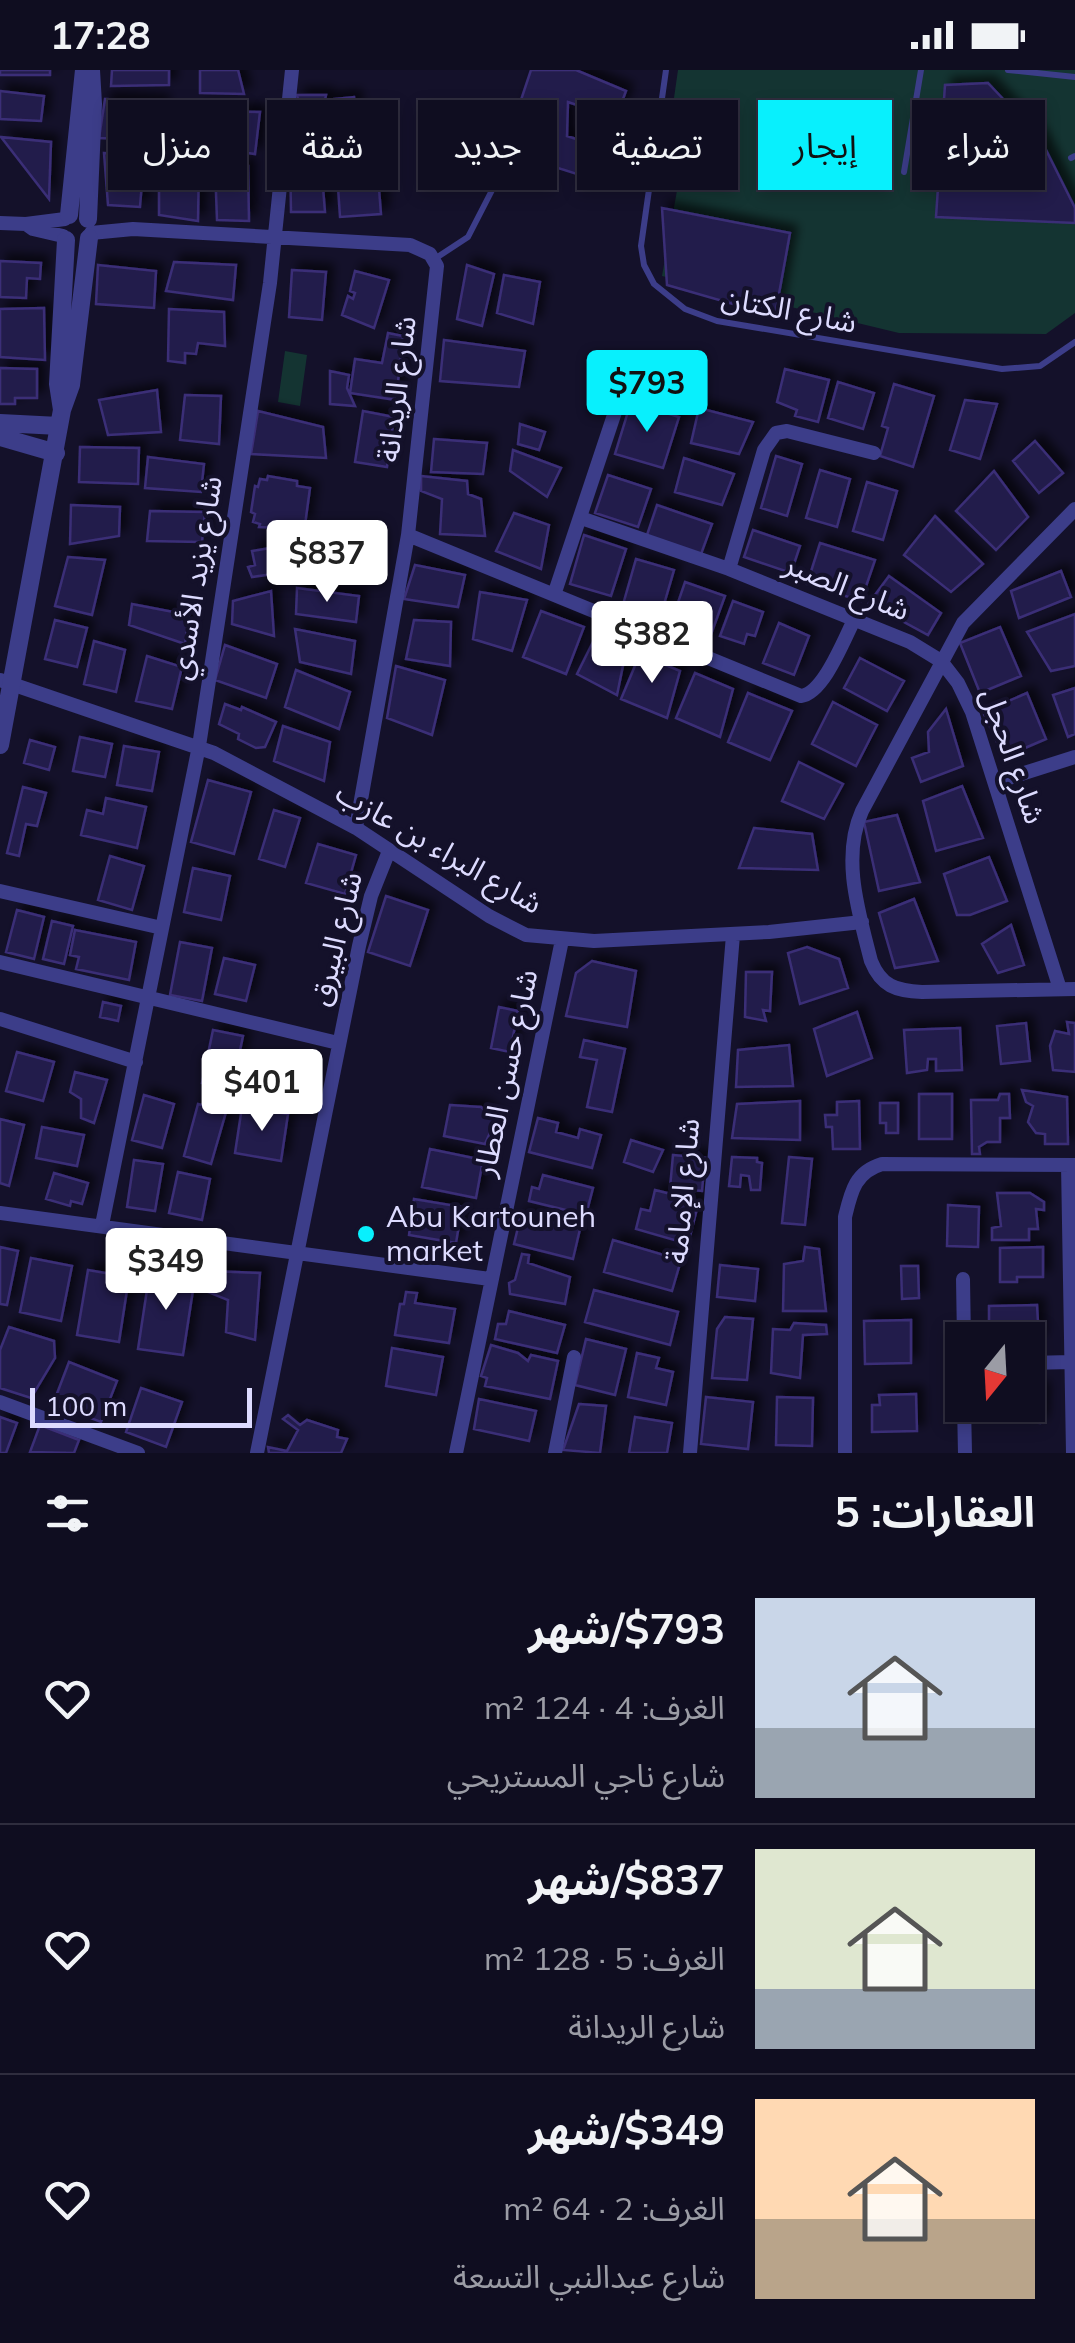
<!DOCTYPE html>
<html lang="ar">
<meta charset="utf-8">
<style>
:root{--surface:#0f0d20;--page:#1d1b2d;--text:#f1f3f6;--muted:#9b9ca5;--line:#2f2d3e;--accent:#08f0fd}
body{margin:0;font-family:Mulish,"Noto Sans Arabic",sans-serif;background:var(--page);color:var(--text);direction:rtl;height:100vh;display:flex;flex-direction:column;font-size:38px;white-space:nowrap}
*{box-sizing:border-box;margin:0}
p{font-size:32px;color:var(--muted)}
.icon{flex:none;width:55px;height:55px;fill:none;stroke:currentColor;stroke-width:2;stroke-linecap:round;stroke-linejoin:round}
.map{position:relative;height:1383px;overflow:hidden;direction:ltr}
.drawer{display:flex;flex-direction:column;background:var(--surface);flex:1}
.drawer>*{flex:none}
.banner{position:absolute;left:30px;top:30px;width:1015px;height:90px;direction:rtl;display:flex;gap:20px}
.needle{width:65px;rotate:198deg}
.tools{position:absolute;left:945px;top:1252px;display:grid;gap:20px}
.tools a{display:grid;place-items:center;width:100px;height:100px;border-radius:0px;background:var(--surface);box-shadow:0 5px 15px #0003,0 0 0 2px var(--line);font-size:50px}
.scale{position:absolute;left:30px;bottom:25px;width:222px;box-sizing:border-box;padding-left:10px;border:5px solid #dddbff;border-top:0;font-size:28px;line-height:35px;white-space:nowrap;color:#dddbff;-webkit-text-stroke:8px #14112a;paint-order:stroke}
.price{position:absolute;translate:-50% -85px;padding:0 22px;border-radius:10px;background:#fff;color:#222;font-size:32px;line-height:65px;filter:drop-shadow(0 2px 5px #0008)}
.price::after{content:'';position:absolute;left:50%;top:60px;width:30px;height:22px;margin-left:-15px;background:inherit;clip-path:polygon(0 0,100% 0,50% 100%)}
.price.current{background:var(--accent);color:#111}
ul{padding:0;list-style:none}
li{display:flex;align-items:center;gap:30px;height:250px;padding:0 40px}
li+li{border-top:2px solid var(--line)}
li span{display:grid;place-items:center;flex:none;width:280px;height:200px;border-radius:0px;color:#555}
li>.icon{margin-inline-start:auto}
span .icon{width:120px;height:120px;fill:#fffc;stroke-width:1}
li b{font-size:42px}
h2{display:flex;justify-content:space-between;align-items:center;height:120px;padding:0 40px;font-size:42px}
.pill{padding:0 35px;border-radius:0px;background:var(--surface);box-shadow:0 5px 15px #0003,0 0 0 2px var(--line);font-size:35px;line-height:90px}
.pill.current{background:var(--accent);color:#111}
.status{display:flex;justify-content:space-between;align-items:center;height:70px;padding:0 50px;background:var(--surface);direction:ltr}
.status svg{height:28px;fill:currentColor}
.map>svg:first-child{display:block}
</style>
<div class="status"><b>17:28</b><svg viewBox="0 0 49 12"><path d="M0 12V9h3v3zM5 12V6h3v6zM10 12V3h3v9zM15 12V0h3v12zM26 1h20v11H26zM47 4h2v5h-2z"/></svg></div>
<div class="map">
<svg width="1075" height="1383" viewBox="0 0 1075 1383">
<defs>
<filter id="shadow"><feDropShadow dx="7" dy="-7" stdDeviation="5" flood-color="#0009"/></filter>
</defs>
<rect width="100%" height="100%" fill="#14112a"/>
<!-- green -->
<path fill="#143432" d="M678,0H1075V243L1046,264L899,263L662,206L689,52L671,49Z
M285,281L307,285L300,336L278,332Z"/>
<!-- building -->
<path fill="#241d4b" stroke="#3a2f77" stroke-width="2.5" filter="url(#shadow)" d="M0,0H50V5H0Z
M112,0H169V15L111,16Z
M200,0H238L244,24L200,23Z
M531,0H576L626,21L616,48L568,32L567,66L607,79L599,111L504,81Z
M988,13L1040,68L1075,138V153L936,147L945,15Z
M0,21L44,26L41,51L0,49Z
M297,25H326L325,30L354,27L357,58L333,65H297L295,51L303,49Z
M105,29L162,32L163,71L99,68Z
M200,41L260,42L255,84L197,76Z
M1,67L51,72L49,129Z
M320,80L325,142H291L290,83Z
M365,81V88H373L374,106H378L381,144L340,147L336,87L343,86V82Z
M104,83L144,86L140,137L108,135Z
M159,88L199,90L198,151L159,145Z
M215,96H248L249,151L217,150Z
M662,138L790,163L775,246L667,215Z
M0,191L41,193L40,209L27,208L26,228L0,227Z
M174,192L236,195L233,230L166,221Z
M98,195L156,201L154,238L96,234Z
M467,195L494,204L482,256L457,249Z
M292,200L326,202L322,250L289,247Z
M355,201L389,210L374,258L342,245L348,226L353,229L355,223L350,221Z
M504,205L540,212L533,254L497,243Z
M44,238L45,290L0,287V239Z
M169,239L224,242L225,276L198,273L196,284L185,283V293L168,291Z
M388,263L403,266L396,330L350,323L355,289L382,293Z
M444,270L525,281L519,317L440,311Z
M0,298L37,299V328H15V334H0Z
M785,299L829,310L818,352L795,346L797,340L777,332Z
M330,301L349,305L347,318L355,336L330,334Z
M838,312L874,323L863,359L828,348Z
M894,314L934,326L913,397L880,386L888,358L882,356Z
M157,320L161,362L108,365L99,330Z
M185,325L221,326L219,374L180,370Z
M965,330L997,334L980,389L950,380Z
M631,332L679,347L663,398L615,384Z
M699,338L753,352L739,384L691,373Z
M258,341L323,357L326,388L251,384Z
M363,341L394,347L387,397L355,392Z
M520,354L545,362L539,380L518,374Z
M434,369L487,373L483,404L431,402Z
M1035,371L1063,403L1039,423L1013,391Z
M80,377L139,378L138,414L79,412Z
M513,380L561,398L547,427L510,401Z
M776,386L802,394L787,446L761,438Z
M148,387L204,394L201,422L145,418Z
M684,388L734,404L722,435L675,422Z
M820,400L850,409L837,457L806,448Z
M994,401L1028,447L996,480L956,441Z
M608,405L651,419L638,457L595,443Z
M268,406L297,411V416L310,418L305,455L279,453L278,458L259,457L260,454L253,452L255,444L251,442L255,416L258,417L260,409L267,410Z
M421,406L467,411L468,424L481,429L485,466L440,464L442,429L421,421Z
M867,412L897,421L883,470L853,461Z
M71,435L120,437L119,466L70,474Z
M657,435L712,454L700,487L646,468Z
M150,441L205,442L202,472L147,471Z
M514,443L549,455L541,499L496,481Z
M935,446L983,494L951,522L904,485Z
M753,460L800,476L791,503L744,487Z
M584,465L626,479L611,526L570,514Z
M327,470L376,478L370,511L327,506Z
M820,473L875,490L861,531L807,514Z
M295,474L301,500L252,507L248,497L255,495L252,481Z
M68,487L105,490L92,545L55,536Z
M636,489L674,500L660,548L622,538Z
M415,495L465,505L458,537L404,529Z
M1061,501L1071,527L1019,548L1011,521Z
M889,506L941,543L928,565L869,533Z
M685,512L725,526L709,570L670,556Z
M297,518L359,526L356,552L296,544Z
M271,521L274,566L232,554L233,531Z
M480,522L527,530L512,581L473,569Z
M733,531L763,542L755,566L747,564L744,574L720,566Z
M132,534L189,545L185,574L129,555Z
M541,541L584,557L566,604L523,587Z
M1075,544V596L1051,601L1027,562Z
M55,550L87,558L77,597L45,589Z
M414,550L451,552L450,596L406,589Z
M779,553L809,566L794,605L763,593Z
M1000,557L1021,606L980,623L960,573Z
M295,559L355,571L351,604L300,592Z
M596,566L626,581L617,625L577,604Z
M94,571L125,580L116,622L84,614Z
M225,575L277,594L266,628L215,610Z
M640,584L680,601L667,648L621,629Z
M147,586L182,597L172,639L136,631Z
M860,588L904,611L887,641L844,618Z
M396,596L445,610L432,665L387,648Z
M296,600L350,622L339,659L285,637Z
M695,603L733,619L720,667L676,648Z
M1075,618V664L1068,667L1053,625Z
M748,623L792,641L770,690L728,672Z
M1027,623L1046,669L1004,687L983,642Z
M833,632L877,655L856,696L812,674Z
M225,634L241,640L242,637L276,652L265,677L256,678L238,669L239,664L219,654Z
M946,639L963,696L921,712L912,688L929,682L928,662Z
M283,656L330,672L324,711L274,691Z
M80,667L112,674L105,707L73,701Z
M30,670L55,677L49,700L24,693Z
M124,676L159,682L152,721L117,715Z
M799,692L843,714L824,749L782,731Z
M208,710L251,722L234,784L191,772Z
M962,716L983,768L936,781L923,731Z
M23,717L46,723L37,756L26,754L19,786L7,783Z
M106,728L146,737L137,778L81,765L87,740L103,744Z
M274,740L300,748L285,797L259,789Z
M897,745L920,812L879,821L864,752Z
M754,758L812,764L818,800L739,798Z
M318,774L356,785L345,824L306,813Z
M110,786L144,796L132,840L98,830Z
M989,787L1007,831L970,845H957L944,804Z
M193,798L230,806L221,850L184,842Z
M386,826L428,840L410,896L368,882Z
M914,829L938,891L895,898L879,843Z
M17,840L44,847L34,889L6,882Z
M52,851L73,856L64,894L43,889Z
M1011,855L1024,895L998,903L982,874Z
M75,860L136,872L129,910L76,899L79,887L70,885Z
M180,872L212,878L202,931L170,925Z
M807,877L839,889L848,918L800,934L788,883Z
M224,888L255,895L246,931L215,924Z
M592,891L636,901L627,957L566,946L576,903Z
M746,902H772L770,941L763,940L766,951L745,947Z
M103,932L121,936L118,951L100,947Z
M499,937L518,941L510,982L491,978Z
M857,942L872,988L827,1006L814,959Z
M1067,952L1075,953V1002L1053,1000L1050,976L1055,961L1069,964Z
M1026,953L1030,991L1001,994L997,956Z
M960,958L962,1000L936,1001V989H928L927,1000L907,1003L904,960Z
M213,960L243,966L232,1019L202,1013Z
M584,970L625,979L612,1042L587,1037L597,990L580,987Z
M789,975L793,1016L736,1017L738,980Z
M17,982L54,992L43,1031L6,1021Z
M75,1002L107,1010L94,1053L81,1048V1029L70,1022Z
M1022,1020L1067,1027L1068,1074H1045V1064L1036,1063L1028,1052L1033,1036L1026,1032Z
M919,1024H952V1069H919Z
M1000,1024H1009L1010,1048H1000V1072H987L979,1077L980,1084H972L971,1030H998Z
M144,1025L174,1034L162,1078L132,1070Z
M800,1031V1070L732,1068L737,1034Z
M859,1031L860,1079H833L832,1057H826L825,1045H837V1032Z
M880,1033H898V1063H886V1053H880Z
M198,1034L226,1042L211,1094L184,1086Z
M450,1035L481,1037L496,1049L485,1074L444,1066Z
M242,1037L288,1044L281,1091L235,1083Z
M538,1048L558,1053L556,1062L578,1068L580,1059L601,1065L592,1098L529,1082Z
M0,1049L24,1055L9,1116L0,1113Z
M42,1057L84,1065L77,1096L36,1088Z
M631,1070L663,1080L653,1102L624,1092Z
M430,1079L483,1090L476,1128L422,1117Z
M673,1085L705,1088L702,1121L670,1118Z
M732,1087L757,1088V1092L762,1093L760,1120H751L749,1106L741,1105L740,1117L729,1116Z
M789,1087L812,1089L805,1155L782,1153Z
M134,1090L163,1094L155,1141L127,1137Z
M178,1102L210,1109L202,1150L169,1143Z
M54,1103L88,1113L82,1134L71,1131L70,1136L46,1129Z
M543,1105L593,1118L586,1145L529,1131L532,1117L539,1119Z
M655,1120L699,1131L688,1174L636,1159L641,1139L650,1141Z
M997,1123H1030L1044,1132V1140L1036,1139L1038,1159H1029V1170H992V1158L1001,1156Z
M414,1129L462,1137L456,1173L409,1165Z
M948,1135L979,1137L978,1177L947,1176Z
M521,1145L580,1159L573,1189L514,1174Z
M613,1170L681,1190L672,1221L604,1202Z
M0,1177L18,1181L7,1235L0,1234Z
M805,1177L819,1179L826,1241H783L784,1194L803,1191Z
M1043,1177V1207H1017V1212H1000V1178Z
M522,1184L529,1185L528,1193L570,1207L565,1234L510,1224L509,1213L515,1210Z
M31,1188L72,1196L61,1251L20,1242Z
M720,1195L758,1199L755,1231L717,1227Z
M901,1196H918L919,1228L902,1229Z
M88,1200L129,1207L119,1272L77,1265Z
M150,1200L195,1207L183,1285L138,1279Z
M209,1201L260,1203L255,1270L226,1262L228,1230L208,1222Z
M594,1220L678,1242L670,1275L585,1252Z
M406,1222L417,1223L415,1233L455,1239L449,1273L395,1265L400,1234H404Z
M1037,1235L1039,1270H989V1236Z
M509,1241L565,1255L557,1283L495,1269L498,1254H506Z
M725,1247L753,1249L747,1310L712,1308L717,1259Z
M911,1250V1293L865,1294L864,1251Z
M794,1253L826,1255L827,1264L803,1265L800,1308L771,1303L773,1259L790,1260Z
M9,1257L54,1271L55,1288L31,1328L0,1318V1280Z
M586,1269L626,1279L615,1325L575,1315Z
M491,1275L518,1283L528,1291L531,1285L558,1291L550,1329L485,1316L487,1308L481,1306Z
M392,1278L443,1287L436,1325L386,1316Z
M637,1283L659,1288L656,1298L673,1302L666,1335L628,1327Z
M69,1292L117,1311L101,1352L53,1334Z
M141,1318L182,1332L166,1377L126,1362Z
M1028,1319L1042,1320L1040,1353L996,1350L997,1335H1028Z
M916,1324L917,1361L872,1362V1335H880L879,1325Z
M706,1327L753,1332L748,1379L701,1374Z
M777,1327L813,1328L812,1376L776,1375Z
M479,1329L536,1341L529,1371L474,1359Z
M579,1334L606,1336L600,1383L563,1380Z
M288,1345L300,1355L307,1350L338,1360L337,1367L347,1369L341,1383H269L268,1377L287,1381L298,1360L283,1349Z
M0,1347L17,1353L6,1383H0Z
M635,1347L672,1353L667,1383H629Z
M40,1355L79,1370L74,1383L30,1382Z"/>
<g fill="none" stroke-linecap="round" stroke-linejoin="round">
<!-- service -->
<path stroke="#3c3d89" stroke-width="6" d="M666,0L641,176L644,195L654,214L685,239L717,251L1002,299L1040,296L1075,272
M1008,0L1075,7
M1071,88L1075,86
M904,102L921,0
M436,188L468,167L507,91"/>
<!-- minor -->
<path stroke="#3c3d89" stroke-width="14" d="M0,153L26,154L65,149
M26,154L33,159L63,166
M91,163L133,159L410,175L430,184L437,196L408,465L356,758
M1075,439L963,553L862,741C841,788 859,843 871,891C881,916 896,921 922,922L1075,919
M581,448L729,499L910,572L941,591L958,613L972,642L1060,919
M408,465L801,626C824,623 844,569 855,548
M729,499L764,380L776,363L787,361L874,383
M555,522L623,318
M0,610L214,683L356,758L489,846L526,865L594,871L769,862L862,852
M996,712L1075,687
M0,821L162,858
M0,892L338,973
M0,949L136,992
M1068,1095L1073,1383
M0,1143L490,1209
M102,1155L199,676L270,213L292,0
M963,1209L964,1270
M1028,1293L1071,1292
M0,1332L138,1383
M964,1335L965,1383
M257,1383L359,876L371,826L389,781
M456,1383L562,870
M555,1383L574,1287
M690,1383L733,865
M845,1383V1147C851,1122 855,1102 882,1094L1075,1095"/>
<!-- tertiary -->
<path stroke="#3c3d89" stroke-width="18" d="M69,145L84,0
M88,149L93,34L91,0
M62,340L58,314L66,170
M0,353L59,356
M0,367L56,383
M0,675L62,340L71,315L89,168"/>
</g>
<!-- markers -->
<circle fill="#08f0fd" stroke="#14112a" stroke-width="4" cx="366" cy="1164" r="10"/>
<g text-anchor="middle" stroke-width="8" stroke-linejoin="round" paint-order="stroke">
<!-- street labels -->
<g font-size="30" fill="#dddbff" stroke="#14112a">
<text transform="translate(789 240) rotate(11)" y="10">شارع الكتان</text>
<text transform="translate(397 319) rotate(-83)" y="10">شارع الريدانة</text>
<text transform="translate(196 508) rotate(-81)" y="10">شارع يزيد الأسدي</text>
<text transform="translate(847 517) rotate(22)" y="10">شارع الصبر</text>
<text transform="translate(1013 686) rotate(71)" y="10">شارع الحجل</text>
<text transform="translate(439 778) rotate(30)" y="10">شارع البراء بن عازب</text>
<text transform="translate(336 869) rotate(-76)" y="10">شارع البيرق</text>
<text transform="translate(506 1003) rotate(-78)" y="10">شارع حسن العطار</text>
<text transform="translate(683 1121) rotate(-85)" y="10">شارع الإمامة</text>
</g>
<!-- poi labels -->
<g font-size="30" fill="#dddbff" stroke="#14112a" text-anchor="start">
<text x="386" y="1157">Abu Kartouneh<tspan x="386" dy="34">market</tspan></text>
</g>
</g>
</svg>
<div class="tools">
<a><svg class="needle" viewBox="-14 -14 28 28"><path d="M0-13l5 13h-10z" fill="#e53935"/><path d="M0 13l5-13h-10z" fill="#9b9ca5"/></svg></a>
</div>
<div class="scale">100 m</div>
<b class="price current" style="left:647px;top:365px">$793</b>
<b class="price" style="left:327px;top:535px">$837</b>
<b class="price" style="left:652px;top:616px">$382</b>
<b class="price" style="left:262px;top:1064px">$401</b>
<b class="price" style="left:166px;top:1243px">$349</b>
<div class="banner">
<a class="pill">شراء</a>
<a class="pill current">إيجار</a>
<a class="pill">تصفية</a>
<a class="pill">جديد</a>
<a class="pill">شقة</a>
<a class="pill">منزل</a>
</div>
</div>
<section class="drawer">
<h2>العقارات: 5<svg class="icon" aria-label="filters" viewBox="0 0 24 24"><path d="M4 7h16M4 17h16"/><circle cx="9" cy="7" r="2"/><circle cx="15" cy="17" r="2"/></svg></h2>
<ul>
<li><span style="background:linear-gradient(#c9d6e8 65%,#9aa5b1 0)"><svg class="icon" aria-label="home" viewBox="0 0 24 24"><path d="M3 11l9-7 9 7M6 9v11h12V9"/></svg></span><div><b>$793/شهر</b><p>الغرف: 4 · 124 m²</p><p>شارع ناجي المستريحي</p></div><svg class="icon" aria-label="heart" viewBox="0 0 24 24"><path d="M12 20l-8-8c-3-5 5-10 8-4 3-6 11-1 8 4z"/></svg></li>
<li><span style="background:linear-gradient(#dfe7d0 70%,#9aa5b1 0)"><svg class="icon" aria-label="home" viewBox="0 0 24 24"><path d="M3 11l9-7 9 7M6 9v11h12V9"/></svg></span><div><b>$837/شهر</b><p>الغرف: 5 · 128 m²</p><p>شارع الريدانة</p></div><svg class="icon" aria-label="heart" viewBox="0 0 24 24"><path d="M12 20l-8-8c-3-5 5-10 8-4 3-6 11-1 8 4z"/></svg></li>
<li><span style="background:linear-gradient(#ffd9b3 60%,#b9a48a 0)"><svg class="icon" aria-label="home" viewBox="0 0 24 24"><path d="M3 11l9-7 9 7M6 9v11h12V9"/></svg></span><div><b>$349/شهر</b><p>الغرف: 2 · 64 m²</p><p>شارع عبدالنبي التسعة</p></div><svg class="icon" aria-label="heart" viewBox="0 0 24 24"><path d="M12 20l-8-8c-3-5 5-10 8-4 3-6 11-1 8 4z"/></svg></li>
</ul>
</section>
